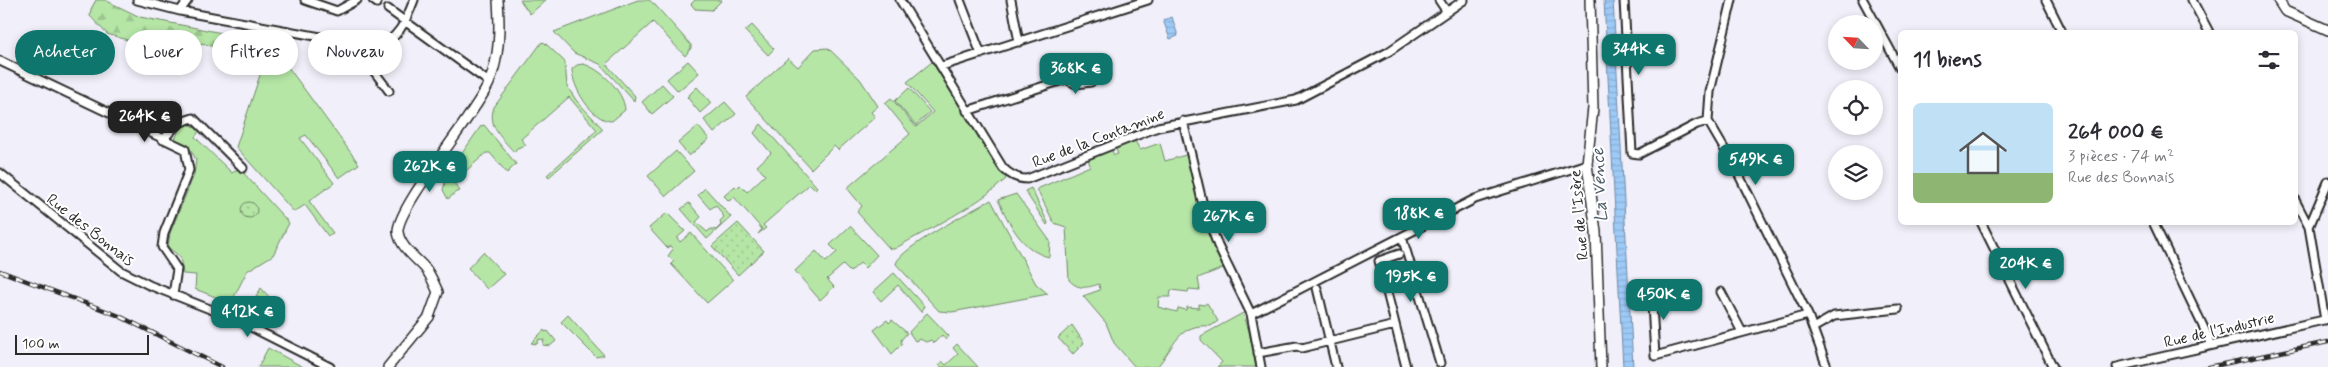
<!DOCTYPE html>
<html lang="fr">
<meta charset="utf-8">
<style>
:root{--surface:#fff;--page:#f2f2f3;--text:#2b2b33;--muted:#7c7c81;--line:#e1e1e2;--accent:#0f766e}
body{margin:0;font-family:Mynerve,sans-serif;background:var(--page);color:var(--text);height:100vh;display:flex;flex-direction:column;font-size:19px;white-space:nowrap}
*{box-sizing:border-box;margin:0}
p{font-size:16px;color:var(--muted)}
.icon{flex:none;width:28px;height:28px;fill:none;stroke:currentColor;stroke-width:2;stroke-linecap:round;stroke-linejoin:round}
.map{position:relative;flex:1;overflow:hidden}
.details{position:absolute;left:1898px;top:30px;width:400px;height:195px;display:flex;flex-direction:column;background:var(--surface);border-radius:8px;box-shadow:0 2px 8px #0003}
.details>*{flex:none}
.banner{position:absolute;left:15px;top:30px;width:475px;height:45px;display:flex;gap:10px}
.needle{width:32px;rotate:295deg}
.buttons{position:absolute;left:1828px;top:15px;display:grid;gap:10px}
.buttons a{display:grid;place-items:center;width:55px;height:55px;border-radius:50%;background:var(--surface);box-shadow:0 2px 8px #0003;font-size:25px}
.scale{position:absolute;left:15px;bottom:12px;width:134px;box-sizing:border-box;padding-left:5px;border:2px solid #2b2b2b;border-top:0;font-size:14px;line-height:18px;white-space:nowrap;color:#2b2b2b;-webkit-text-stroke:4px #fff;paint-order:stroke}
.price{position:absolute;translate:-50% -42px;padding:0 11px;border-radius:10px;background:var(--accent);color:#fff;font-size:16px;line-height:32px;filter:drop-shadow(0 1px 2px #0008)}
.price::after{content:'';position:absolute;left:50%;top:30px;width:15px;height:11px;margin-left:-8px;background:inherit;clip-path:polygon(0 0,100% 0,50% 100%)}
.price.current{background:#222;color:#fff}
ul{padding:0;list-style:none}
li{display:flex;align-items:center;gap:15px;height:125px;padding:0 15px}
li+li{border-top:1px solid var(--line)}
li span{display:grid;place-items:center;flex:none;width:140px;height:100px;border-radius:8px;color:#555}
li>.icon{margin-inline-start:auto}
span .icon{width:60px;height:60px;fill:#fffc;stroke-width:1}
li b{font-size:21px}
h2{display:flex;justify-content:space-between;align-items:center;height:60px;padding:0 15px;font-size:21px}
.pill{padding:0 18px;border-radius:22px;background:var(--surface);box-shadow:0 2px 8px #0003;font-size:18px;line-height:45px}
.pill.current{background:var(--accent);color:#fff}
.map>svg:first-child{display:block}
</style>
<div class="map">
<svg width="2328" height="367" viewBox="0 0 2328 367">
<defs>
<pattern id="forest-firs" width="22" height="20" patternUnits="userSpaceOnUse" patternTransform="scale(1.25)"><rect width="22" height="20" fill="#b5e6a6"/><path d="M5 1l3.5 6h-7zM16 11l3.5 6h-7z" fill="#9cc58f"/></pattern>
<pattern id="park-dots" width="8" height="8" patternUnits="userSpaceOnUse" patternTransform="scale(1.25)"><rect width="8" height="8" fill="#b5e6a6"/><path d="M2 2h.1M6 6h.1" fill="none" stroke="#9cc58f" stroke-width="1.8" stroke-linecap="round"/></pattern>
<pattern id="water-rules" width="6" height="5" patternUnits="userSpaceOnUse" patternTransform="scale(1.25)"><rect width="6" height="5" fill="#9dcaf7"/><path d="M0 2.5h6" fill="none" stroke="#87aed4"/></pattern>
</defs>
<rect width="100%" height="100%" fill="#f1eff9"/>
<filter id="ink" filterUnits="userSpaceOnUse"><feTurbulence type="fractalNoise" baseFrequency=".02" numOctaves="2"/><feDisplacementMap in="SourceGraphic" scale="10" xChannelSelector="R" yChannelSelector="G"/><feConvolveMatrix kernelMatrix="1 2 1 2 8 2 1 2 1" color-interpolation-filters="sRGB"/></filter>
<g filter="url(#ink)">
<!-- grass -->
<path fill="#b5e6a6" stroke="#708868" d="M520,0H546L530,14Z
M638,0H649L655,5L691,45V48L685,56L653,22L606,64L635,96L634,101L600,64L574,53L554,32Z
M695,0H722L712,10L695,9L691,4Z
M752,25L774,49L768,55L745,31Z
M542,42L545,43L565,62L567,86L576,100L603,129L549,177L547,175L597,130L569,97L521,139L526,145L517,148L514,152C503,139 487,127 494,107Z
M828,48L860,79L878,106L871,112L875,117L838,150L834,146L811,169L746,97L788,58L798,67L815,49Z
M280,56L359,164L339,178L306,135L300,138L334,183L309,201L333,233L328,236L305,205L294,212L236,147L261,72Z
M688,61L699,73L678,91L667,79Z
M932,62L1006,179C974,208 932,227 894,249H890L857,212L862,206L847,188L910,134L885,103L891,98L916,127L933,112L907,82Z
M583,64C600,68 624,91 625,110L612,121C592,121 572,87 572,69L577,65Z
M662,84L673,96L652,114L642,102Z
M697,87L711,103L700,113L687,97Z
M909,88L930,112L916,125L895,101Z
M725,102L736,114L714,133L704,120Z
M188,124L200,130L195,137L232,173L239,168L289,223L273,255L247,271L231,303L195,289L196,275L183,274L180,257L168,247L170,233L194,175L196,160L191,150L174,141L179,130Z
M761,124L817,187L815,189L810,184L763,225L766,228L758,234L762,229L734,197L729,201L724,196L735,186L737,188L740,185L747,192L765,175L757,166L771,153L754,133Z
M484,125L516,164L507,173L490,153H486L457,179L454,183L460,191L456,192L448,199L443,190L447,175L481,126Z
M698,126L709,139L689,156L678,143Z
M1134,139L1140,150L1160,143L1165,161L1189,154L1200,209L1223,268L1198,278L1200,290L1189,289L1188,292L1171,290L1170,297H1159L1158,307L1177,312L1178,308L1186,310L1187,307L1199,308V304L1204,305L1207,303L1218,321L1211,326C1178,323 1175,346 1157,367H1135L1114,343L1106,323L1083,296L1100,290L1099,284C1087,288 1078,290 1069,280L1066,227L1054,223L1037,189L1090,166L1088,158L1111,149L1114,155L1118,154L1115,147Z
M676,151L694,171L666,196L648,176Z
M705,188L731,217L707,239L681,209L689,203L701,217L696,222L707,232L711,229L716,230L721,225L720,221L724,217L716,205L710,209L698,195Z
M1031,188L1048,223L1047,225L1025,191Z
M1016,194L1050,241L1049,257C1022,251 1009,223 998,200Z
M991,200L1036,284L1048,294L952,312L939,311L896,264C898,249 975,209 991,200Z
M667,213L685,231L677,238L680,242L691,233L733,280L707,303L671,264L674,261L668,256L673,249L670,246L667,248L649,228Z
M850,226L877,255L865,268L860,263L850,272L843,265L827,279L834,287L820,300L795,271L816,251L826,262L837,252L830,245Z
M483,252L504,274L487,289L468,268Z
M894,273L924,306L921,312L898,285L881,301L873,292Z
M927,313L949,336L946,340L942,335L934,343L931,340L926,342L920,339L915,341L909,332Z
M1243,313L1249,331L1256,367H1217L1222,362L1201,340V336Z
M568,315L604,355L596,357L561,322Z
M887,320L889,323L892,320L907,333L901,340L902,344L892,354L874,330Z
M544,330L545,332L548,331L556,341L550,346L543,345L544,340L539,339L537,344L531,343Z
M957,344L978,367H941L939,365L942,361L946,365L958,354L953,348Z
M268,348L303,367H258Z"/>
<!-- forest -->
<path fill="url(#forest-firs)" stroke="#708868" d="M96,0H105L140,17L273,43L260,56L234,54L202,43L189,58L107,34L90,16L91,9Z"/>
<!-- park -->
<path fill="url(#park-dots)" stroke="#708868" d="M241 210a8 8 0 1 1 16 0a8 8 0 1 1-16 0Z
M738,223L764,251L738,275L712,246Z
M261,288L274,302L258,309L254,301Z
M1072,325L1084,343L1073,354L1058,338Z"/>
<!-- water -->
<path fill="url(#water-rules)" stroke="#6f8aa5" d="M1604,0H1613L1633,367H1623Z
M1172,17L1178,36L1170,39L1163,20Z"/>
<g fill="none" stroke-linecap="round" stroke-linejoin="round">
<defs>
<path id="minor" d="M137,0L180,11L375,47C398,41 406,21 414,0
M305,0L337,11L357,0
M373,0L377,3
M900,0L1003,168C1010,175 1018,179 1027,179L1158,127L1296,100L1388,52L1464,0
M960,0L981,54
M1011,0L1019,42
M1439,0L1447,12
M1624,0L1632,153L1639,154L1697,124L1708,121
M1732,0L1710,92L1708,121L1736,169L1808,315L1827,367
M1863,0L1900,68
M2046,0L2062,32
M2192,0L2209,32
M388,9L489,82
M180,11L188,0
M368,45L365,57L367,62L389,91
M0,61L185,149L189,170L164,233L162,247L177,269L173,295
M1061,64L1066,79L1076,84L1091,82
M942,66L1148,0
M967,111L1066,79
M1183,121L1203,205L1218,246L1251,314L1261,367
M163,140L178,123L193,118L243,168
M0,173L121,271L149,285L235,319L330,367
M2295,200L2309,227L2325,320
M1981,222L2053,367
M2153,222L2212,345
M2309,227L2328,182
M1402,237L1440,363
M1399,254L1379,261L1406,367
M1651,287L1655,356L1808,315
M1317,288L1336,367
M1721,292L1742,332
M1251,314L1475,199L1587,164
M1813,328L1834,316L1898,309
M1258,353L1297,346L1302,348L1395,325
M2117,367L2328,319"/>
<path id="tertiary" d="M1590,0L1593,108L1587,164L1596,232L1601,367
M2278,0L2285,11L2328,30
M388,367L429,317L438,292C434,284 431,275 425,268C416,258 400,247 398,232C396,208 475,115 489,83C500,56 500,28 498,0"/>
</defs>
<!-- minor casing -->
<use href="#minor" stroke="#2b2b2b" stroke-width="11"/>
<!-- tertiary casing -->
<use href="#tertiary" stroke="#2b2b2b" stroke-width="12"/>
<!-- minor -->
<use href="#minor" stroke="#fff" stroke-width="7"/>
<!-- tertiary -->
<use href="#tertiary" stroke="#fff" stroke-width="9"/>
<defs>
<path id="rail" d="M0,271L117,315L222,367
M2209,367L2328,342"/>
</defs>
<!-- rail casing -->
<use href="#rail" stroke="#2b2b2b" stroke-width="4.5"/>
<!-- rail -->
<use href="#rail" stroke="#fff" stroke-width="2.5" stroke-dasharray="8" stroke-linecap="butt"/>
</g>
</g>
<g text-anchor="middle" stroke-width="4" stroke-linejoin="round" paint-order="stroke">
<!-- street labels -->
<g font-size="16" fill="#2b2b2b" stroke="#fff">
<text transform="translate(1098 137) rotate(-21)" y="6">Rue de la Contamine</text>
<text transform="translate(1578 215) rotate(-95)" y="6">Rue de l'Isère</text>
<text transform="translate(91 229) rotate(38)" y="6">Rue des Bonnais</text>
<text transform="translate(2219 329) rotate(-13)" y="6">Rue de l'Industrie</text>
</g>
<!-- water labels -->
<g font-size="18" font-style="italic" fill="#4d5b68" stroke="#fff">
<text transform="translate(1599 185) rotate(-93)" y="6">La Vence</text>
</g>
</g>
</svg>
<div class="buttons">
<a><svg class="needle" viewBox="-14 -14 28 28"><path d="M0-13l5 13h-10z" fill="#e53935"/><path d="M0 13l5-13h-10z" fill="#7c7c81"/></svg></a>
<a><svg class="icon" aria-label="locate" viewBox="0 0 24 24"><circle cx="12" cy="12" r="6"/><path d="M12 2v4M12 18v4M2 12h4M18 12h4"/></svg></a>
<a><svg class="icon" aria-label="layers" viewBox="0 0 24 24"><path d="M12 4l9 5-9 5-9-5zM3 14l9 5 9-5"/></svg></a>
</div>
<div class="scale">100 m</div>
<b class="price" style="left:1639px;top:76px">344K €</b>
<b class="price" style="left:1076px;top:95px">368K €</b>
<b class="price current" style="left:145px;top:143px">264K €</b>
<b class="price" style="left:1756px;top:186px">549K €</b>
<b class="price" style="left:430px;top:193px">262K €</b>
<b class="price" style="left:1419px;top:240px">188K €</b>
<b class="price" style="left:1229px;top:243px">267K €</b>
<b class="price" style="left:2026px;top:290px">204K €</b>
<b class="price" style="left:1411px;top:303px">195K €</b>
<b class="price" style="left:1664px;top:321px">450K €</b>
<b class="price" style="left:248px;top:338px">412K €</b>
<div class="banner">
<a class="pill current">Acheter</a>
<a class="pill">Louer</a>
<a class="pill">Filtres</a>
<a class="pill">Nouveau</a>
</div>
<section class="details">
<h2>11 biens<svg class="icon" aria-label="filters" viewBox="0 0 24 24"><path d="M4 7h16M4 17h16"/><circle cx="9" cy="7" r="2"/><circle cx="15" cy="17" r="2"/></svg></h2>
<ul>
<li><span style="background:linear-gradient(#bfe0f5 70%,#8fb573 0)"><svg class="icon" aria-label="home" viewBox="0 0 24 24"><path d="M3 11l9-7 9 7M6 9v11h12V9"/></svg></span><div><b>264 000 €</b><p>3 pièces · 74 m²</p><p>Rue des Bonnais</p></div></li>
</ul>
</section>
</div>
